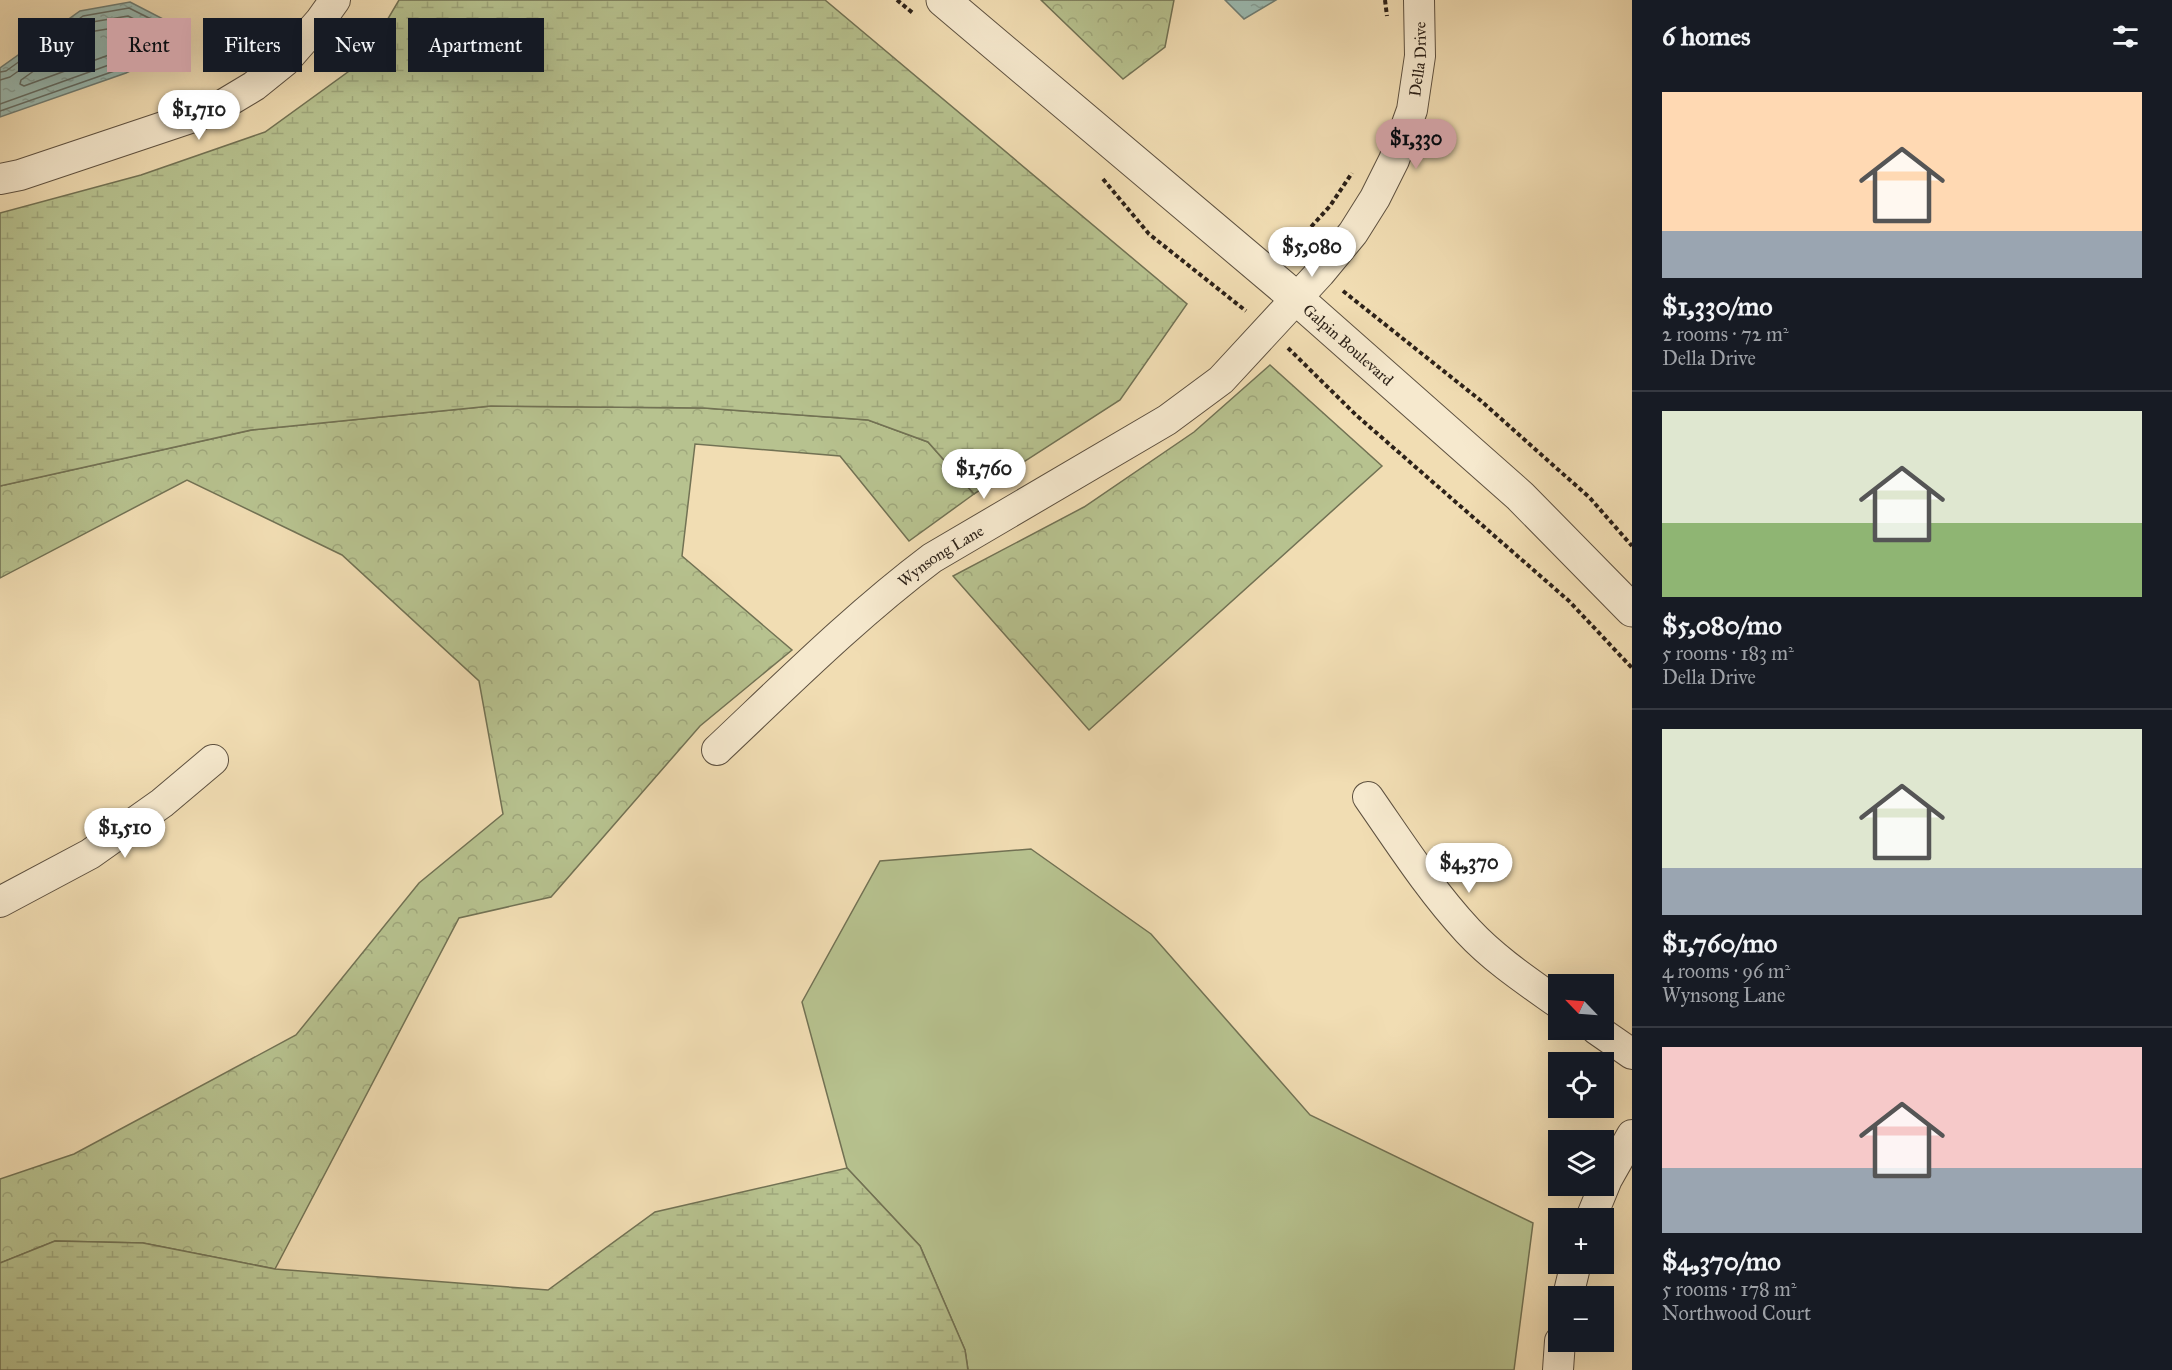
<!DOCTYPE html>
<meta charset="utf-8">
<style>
:root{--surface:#171b24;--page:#242831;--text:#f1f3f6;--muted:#9ea1a6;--line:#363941;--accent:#c59692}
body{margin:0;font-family:"IM FELL Great Primer",serif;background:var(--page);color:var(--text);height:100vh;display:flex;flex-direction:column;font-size:22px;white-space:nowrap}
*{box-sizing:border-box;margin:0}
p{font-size:20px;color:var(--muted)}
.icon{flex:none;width:33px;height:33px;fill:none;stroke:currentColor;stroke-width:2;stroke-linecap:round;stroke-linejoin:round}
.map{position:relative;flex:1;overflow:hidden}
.details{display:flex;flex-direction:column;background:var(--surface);width:540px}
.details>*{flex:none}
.banner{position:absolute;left:18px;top:18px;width:570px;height:54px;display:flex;gap:12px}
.needle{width:39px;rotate:295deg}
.buttons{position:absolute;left:1548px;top:974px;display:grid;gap:12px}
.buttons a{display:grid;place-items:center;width:66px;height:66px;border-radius:0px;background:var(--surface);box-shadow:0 6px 24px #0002;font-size:30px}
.price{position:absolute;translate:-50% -51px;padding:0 14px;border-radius:21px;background:#fff;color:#222;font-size:20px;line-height:39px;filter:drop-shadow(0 2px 3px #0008)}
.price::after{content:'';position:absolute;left:50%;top:36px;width:18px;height:14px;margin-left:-9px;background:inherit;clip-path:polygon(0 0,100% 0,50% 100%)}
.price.active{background:var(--accent);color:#111}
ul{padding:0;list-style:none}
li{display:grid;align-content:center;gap:12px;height:318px;padding:0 30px}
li+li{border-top:2px solid var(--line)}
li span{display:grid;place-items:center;height:186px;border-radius:0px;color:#555}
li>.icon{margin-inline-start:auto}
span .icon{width:108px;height:108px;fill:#fffc;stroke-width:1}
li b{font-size:26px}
h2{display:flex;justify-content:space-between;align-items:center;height:72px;padding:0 30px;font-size:26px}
.pill{padding:0 21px;border-radius:0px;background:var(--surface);box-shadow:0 6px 24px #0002;font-size:21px;line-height:54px}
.pill.active{background:var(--accent);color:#111}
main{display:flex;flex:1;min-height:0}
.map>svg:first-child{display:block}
</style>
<main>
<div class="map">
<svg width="1632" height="1370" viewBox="0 0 1632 1370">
<defs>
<pattern id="forest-crowns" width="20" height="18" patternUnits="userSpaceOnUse" patternTransform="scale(1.5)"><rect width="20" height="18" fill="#b7c28f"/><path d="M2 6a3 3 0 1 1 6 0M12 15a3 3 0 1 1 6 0" fill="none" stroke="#9ea67b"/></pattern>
<pattern id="wetland-marsh" width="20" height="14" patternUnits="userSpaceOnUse" patternTransform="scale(1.5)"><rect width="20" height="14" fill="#b7c28f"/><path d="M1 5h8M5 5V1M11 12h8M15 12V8" fill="none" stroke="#9ea67b"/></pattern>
<pattern id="water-ripples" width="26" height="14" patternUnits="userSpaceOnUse" patternTransform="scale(1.5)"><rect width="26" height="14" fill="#9bbbb2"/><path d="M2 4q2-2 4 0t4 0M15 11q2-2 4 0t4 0" fill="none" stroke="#86a098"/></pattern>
</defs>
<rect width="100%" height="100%" fill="#f1ddb3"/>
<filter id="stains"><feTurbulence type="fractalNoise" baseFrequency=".00333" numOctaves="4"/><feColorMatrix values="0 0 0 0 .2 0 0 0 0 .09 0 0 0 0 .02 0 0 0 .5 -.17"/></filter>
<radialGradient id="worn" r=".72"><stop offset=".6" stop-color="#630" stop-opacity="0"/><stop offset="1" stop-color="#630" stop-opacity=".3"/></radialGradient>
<!-- green -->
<path fill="#b7c28f" stroke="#727254" stroke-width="1.5" d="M1031,849L1151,934L1310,1115L1533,1223L1514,1370H968L965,1350L920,1246L847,1168L802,1002L880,861Z"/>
<!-- forest -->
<path fill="url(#forest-crowns)" stroke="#727254" stroke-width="1.5" d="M1041,0H1174L1165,47L1123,79Z
M1270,365L1382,466L1089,730L953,576L1084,507L1194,432Z
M491,406L704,408L868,420L928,442L974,494L909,541L840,456L695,444L682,556L792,650L700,726L551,897L459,918L275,1269L143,1243L55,1241L0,1263V1179L74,1154L296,1035L419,883L503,814L479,681L342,555L187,480L0,578V486L252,430Z"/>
<!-- wetland -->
<path fill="url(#wetland-marsh)" stroke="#727254" stroke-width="1.5" d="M399,0H825L1187,304L1120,400L974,494L928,442L868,420L704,408L491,406L251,430L0,486V213L141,175L265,132L363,61Z
M847,1168L920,1246L965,1350L968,1370H0V1263L55,1241L143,1243L275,1269L548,1290L655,1212Z"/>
<!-- water -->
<path fill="url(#water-ripples)" stroke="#6f7e75" stroke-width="1.5" d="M1225,0H1276L1244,19Z
M130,2L169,22L185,44L126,73L0,117V68L80,11Z"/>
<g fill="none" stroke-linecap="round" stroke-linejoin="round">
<!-- shore -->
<path stroke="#646e66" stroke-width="1.5" d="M126,26L144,34V38L117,52L24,86L20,84L21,80L89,32Z
M0,72L6,71L83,16L129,8L165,26L175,40L173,43L123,68L0,111
M0,80L10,77L86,23L128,16L160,32L163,37L162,40L120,61L0,104"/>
<defs>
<g id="minor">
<path d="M0,179L20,175L214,110L254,86L285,61L320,21L335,0"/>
<path id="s1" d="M717,750C787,684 855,616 932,558L1167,420L1221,380L1320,273L1353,233L1375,198L1394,160L1412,110L1420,56L1419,0"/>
<path d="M1368,797C1400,843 1430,890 1468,931C1494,959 1527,981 1558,1003"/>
<path d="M0,902L90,854L162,803L213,760"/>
<path d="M1596,1029L1632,1054"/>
<path d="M1591,1218L1607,1179L1632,1135"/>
<path d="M1568,1296L1576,1263"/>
<path d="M1558,1370L1560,1341"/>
</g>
<g id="tertiary">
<path id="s2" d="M943,0L1296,298L1520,496L1632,610"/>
</g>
</defs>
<!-- minor casing -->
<use href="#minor" stroke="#5e5140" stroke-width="32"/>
<!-- tertiary casing -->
<use href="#tertiary" stroke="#5e5140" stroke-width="35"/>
<!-- path -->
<path stroke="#2d2219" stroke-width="4" stroke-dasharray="4.5 3" stroke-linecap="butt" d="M897,0L914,14
M1385,0L1387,16
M1103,179L1149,234L1246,311
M1291,249L1330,206L1352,173
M1343,291L1480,400L1590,498L1632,546
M1288,348L1356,415L1569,601L1632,668"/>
<!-- minor -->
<use href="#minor" stroke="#f6e9ce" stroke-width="30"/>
<!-- tertiary -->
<use href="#tertiary" stroke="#f6e9ce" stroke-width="33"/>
</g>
<g text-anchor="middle" stroke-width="6" stroke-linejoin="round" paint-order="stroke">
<!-- street labels -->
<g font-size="16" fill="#2d2219" stroke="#f6e9ce">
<text dy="6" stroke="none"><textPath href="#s1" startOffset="1014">Della Drive</textPath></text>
<text dy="6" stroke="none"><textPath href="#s2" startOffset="532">Galpin Boulevard</textPath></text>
<text dy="6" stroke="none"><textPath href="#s1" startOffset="297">Wynsong Lane</textPath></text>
</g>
</g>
<rect width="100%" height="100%" filter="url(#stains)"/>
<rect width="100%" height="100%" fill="url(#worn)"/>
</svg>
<div class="buttons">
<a><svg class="needle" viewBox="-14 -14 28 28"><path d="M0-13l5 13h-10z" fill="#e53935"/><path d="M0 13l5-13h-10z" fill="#9ea1a6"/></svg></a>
<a><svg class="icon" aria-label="locate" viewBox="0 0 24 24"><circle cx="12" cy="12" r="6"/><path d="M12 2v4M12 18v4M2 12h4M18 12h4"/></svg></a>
<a><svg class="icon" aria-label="layers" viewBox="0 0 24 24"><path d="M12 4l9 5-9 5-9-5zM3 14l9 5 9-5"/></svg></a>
<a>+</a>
<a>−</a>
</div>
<b class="price" style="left:199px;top:141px">$1,710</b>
<b class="price active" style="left:1416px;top:170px">$1,330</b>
<b class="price" style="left:1312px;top:278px">$5,080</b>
<b class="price" style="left:984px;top:500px">$1,760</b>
<b class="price" style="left:125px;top:859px">$1,510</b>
<b class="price" style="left:1469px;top:894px">$4,370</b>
<div class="banner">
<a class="pill">Buy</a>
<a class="pill active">Rent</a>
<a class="pill">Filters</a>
<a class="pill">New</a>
<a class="pill">Apartment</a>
</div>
</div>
<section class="details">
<h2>6 homes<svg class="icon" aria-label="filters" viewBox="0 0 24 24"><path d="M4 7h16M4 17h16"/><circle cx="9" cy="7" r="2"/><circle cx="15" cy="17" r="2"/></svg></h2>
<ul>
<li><span style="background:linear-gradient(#ffd9b3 75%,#9aa5b1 0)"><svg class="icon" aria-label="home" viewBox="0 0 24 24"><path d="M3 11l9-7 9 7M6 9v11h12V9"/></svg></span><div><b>$1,330/mo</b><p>2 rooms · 72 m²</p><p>Della Drive</p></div></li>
<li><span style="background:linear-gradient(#dfe7d0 60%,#8fb573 0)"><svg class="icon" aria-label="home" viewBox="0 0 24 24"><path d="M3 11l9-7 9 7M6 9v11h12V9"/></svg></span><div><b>$5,080/mo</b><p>5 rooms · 183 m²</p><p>Della Drive</p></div></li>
<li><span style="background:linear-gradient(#dfe7d0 75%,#9aa5b1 0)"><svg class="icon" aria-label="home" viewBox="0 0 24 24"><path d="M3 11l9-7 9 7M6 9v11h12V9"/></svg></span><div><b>$1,760/mo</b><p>4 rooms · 96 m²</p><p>Wynsong Lane</p></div></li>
<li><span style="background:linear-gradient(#f6c9c9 65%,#9aa5b1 0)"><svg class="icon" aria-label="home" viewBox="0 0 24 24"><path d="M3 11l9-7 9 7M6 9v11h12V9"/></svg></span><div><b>$4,370/mo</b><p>5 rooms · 178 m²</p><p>Northwood Court</p></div></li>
</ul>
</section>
</main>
